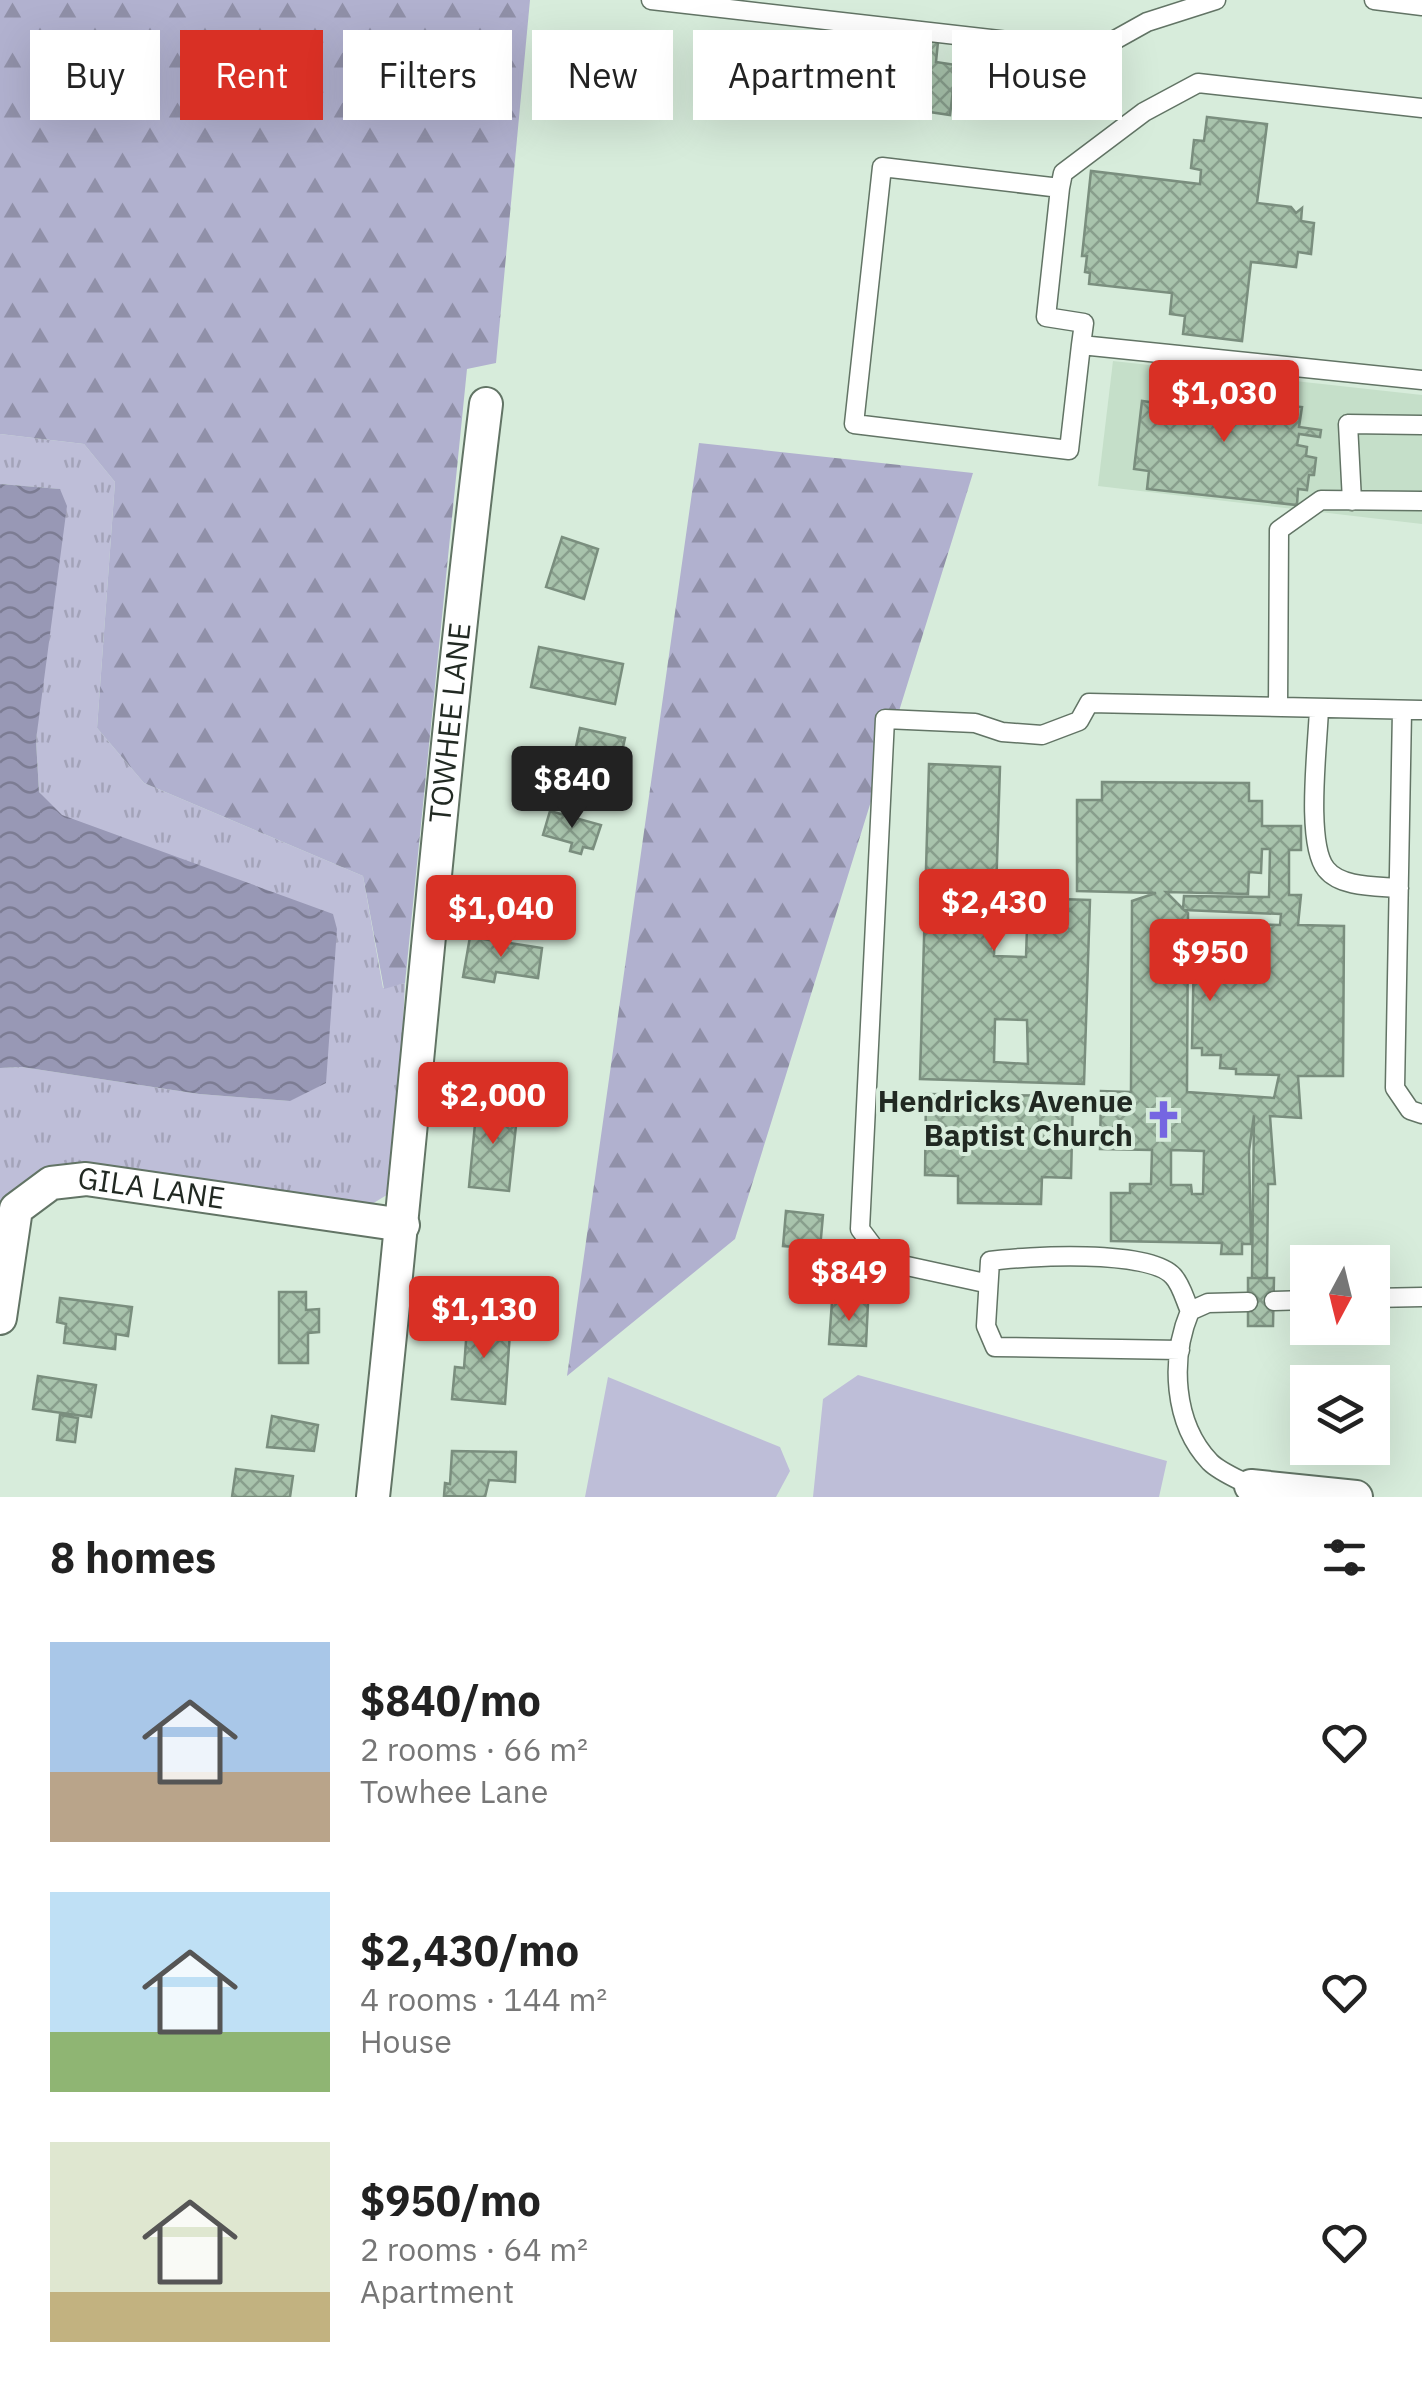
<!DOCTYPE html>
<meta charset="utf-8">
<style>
:root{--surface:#fff;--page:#f2f2f2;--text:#222;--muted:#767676;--accent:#d93025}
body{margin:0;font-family:"IBM Plex Sans",sans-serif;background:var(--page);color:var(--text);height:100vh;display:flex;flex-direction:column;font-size:38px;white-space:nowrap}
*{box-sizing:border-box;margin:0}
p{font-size:32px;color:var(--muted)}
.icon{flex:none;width:55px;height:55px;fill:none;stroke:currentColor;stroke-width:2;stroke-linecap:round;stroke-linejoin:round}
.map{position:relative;height:1497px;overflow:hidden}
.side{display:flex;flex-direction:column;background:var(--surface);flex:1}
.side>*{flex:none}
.guide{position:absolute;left:30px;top:30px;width:1362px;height:90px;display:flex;gap:20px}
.needle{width:65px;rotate:187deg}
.fabs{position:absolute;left:1290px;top:1245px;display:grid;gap:20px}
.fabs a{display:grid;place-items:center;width:100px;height:100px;border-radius:0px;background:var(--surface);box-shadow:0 10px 40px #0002;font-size:50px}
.price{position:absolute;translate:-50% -85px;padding:0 22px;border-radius:10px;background:var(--accent);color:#fff;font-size:32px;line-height:65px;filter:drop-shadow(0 2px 5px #0008)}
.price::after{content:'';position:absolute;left:50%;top:60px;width:30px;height:22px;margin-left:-15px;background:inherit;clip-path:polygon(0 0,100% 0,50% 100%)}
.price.on{background:#222;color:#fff}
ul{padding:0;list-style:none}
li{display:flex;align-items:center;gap:30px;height:250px;padding:0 50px}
li span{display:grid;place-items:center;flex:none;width:280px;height:200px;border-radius:0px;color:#555}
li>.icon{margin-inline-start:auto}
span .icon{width:120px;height:120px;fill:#fffc;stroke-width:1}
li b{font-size:42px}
h2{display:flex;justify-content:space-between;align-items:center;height:120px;padding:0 50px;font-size:42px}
.tag{padding:0 35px;border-radius:0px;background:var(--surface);box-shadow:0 10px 40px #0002;font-size:35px;line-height:90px}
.tag.on{background:var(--accent);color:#fff}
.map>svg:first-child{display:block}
</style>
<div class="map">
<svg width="1422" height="1497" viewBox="0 0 1422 1497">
<defs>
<pattern id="grass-tufts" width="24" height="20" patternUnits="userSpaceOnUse" patternTransform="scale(2.5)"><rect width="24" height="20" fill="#bebed8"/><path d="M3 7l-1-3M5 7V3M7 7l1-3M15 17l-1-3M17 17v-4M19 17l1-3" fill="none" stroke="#a3a3b9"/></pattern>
<pattern id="forest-firs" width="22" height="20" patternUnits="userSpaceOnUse" patternTransform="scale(2.5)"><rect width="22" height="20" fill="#b1b1cf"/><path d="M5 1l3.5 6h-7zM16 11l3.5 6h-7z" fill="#9090a8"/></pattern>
<pattern id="water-waves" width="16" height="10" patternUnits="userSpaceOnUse" patternTransform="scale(2.5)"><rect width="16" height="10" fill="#9898b5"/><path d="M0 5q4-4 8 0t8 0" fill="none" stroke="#7c7c93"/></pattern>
<pattern id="building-cross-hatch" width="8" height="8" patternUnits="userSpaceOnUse" patternTransform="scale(2.5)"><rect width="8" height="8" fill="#a8c3ac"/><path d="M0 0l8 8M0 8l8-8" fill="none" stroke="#889e8c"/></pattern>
</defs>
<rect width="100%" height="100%" fill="#d7ecdb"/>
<!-- built -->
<path fill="#c5dfc9" d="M1113,361L1422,395V524L1098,486Z"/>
<!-- grass -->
<path fill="url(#grass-tufts)" d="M0,434L84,444L115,482L97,728L144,783L363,876L383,988L405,983L395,1190L367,1207L74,1167L21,1183L3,1207L0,1228V1068L22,1067L199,1094L290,1101L39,792L36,740L59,489L0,484Z"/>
<!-- forest -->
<path fill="url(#forest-firs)" d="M0,0H530L496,363L467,369L405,983L384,989L363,876L144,783L97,728L115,482L84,444L0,434Z
M699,443L973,473L735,1239L567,1376Z"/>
<!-- pitch -->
<path fill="#bebed8" d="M858,1375L1167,1461L1159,1497H813L823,1399Z
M608,1377L780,1447L790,1471L776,1497H585Z"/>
<!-- water -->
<path fill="url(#water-waves)" d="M0,484L60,489L67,506L36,740L39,792L62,815L333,914L337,929L326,1083L290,1101L199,1094L22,1067L0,1068Z"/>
<!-- building -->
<path fill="url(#building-cross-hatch)" stroke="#7a8e7e" stroke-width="2.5" fill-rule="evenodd" d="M916,40L938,42L936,62L956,65L950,115L882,105L889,55L914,59Z
M1020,74L1069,80L1066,102L1017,95Z
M1207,117L1267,124L1257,203L1291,207L1296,213L1302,208L1301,221L1314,223L1311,254L1298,252L1296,267L1251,262L1242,341L1183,334L1185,316L1170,314L1172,293L1089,284L1090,273L1085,272L1087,256H1082L1091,171L1200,184L1201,170L1191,168L1194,140L1204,141Z
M1205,375L1253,381L1251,402L1302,407L1299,427L1321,430L1320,437L1299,434L1297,445L1307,447L1306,456L1316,458L1314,475H1309L1307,490L1298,489L1297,505L1147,489L1149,471L1134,469L1142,401L1157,403L1158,391L1202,396Z
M562,537L598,549L584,599L546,587Z
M539,647L623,664L615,704L531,687Z
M580,728L625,738L619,766L574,756Z
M929,764L1000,767L994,956L1026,957L1028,898L1090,900L1084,1084L920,1079ZM995,1019L1027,1020L1028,1064L994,1062Z
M1102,782L1249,783V801H1262V826H1301V850H1289V895H1301L1298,925L1344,926L1343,1076H1298L1301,1118L1270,1116L1275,1184H1268L1267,1278H1252L1254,1115L1249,1151L1251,1244H1242V1254H1221L1222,1243L1111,1241V1193H1130V1184H1151L1152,1150L1100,1149L1101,1091L1131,1092L1132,901L1156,893L1077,891V800H1102ZM1262,849H1270L1269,897L1184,896L1183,909L1166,892L1248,894L1249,872L1261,873ZM1184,910L1281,914L1280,925L1238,924V930H1228L1227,951L1194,950L1192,1048H1202V1055H1221L1220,1068L1236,1069V1074L1279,1075L1274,1098L1187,1092L1188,913ZM1171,1150L1204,1151L1203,1194H1192L1191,1185H1171Z
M550,811L601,825L593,849L583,847L581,854L570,851L572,843L543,835Z
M470,937L542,948L538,978L496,972L494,982L463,977Z
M926,1094L1073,1096L1071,1178L1042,1177L1041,1204L958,1203V1176L925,1175Z
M477,1103L518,1107L509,1191L469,1187Z
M786,1211L823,1215L820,1249L783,1246Z
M1248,1278H1274L1273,1326H1248Z
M279,1292H306V1310L319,1309V1332L308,1333V1363H279Z
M60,1298L132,1307L128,1336L116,1334L115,1349L64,1343L66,1324L57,1322Z
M832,1301L868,1303L866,1346L829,1344Z
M468,1314L511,1318L505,1404L452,1399L455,1367L464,1368Z
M38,1376L96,1385L91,1417L33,1409Z
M60,1415L78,1418L75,1442L57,1440Z
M272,1416L318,1425L314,1451L267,1447Z
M452,1451L516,1452L515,1482L489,1480L485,1497L444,1496L445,1483L450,1484Z
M236,1469L293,1476L290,1497H232Z"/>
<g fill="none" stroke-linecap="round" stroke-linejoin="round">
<defs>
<path id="service" d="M651,0L1095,51L1147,22L1216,0
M1374,0L1422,6
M1060,188L1063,173L1144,112L1198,83L1422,108
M1081,345L1069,450L854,424L882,167L1060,188L1046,317L1084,323L1081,345L1422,380
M1352,501L1348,424L1422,425
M1278,707L1279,530L1321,500L1422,501
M1319,708C1318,744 1305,843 1326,869C1341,888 1377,886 1399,888
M1402,711L1395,1088L1410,1110L1422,1114
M985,1283L884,1261L860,1229L885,719L975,723L1002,732L1042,735L1079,721L1089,703L1422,710
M1372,1298L1422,1297
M1274,1301L1308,1300
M1248,1302L1208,1303L1190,1311C1170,1359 1173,1423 1210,1462C1220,1472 1238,1479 1251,1486
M1180,1350L995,1347L986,1326L990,1261C1026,1256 1149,1249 1173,1276C1181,1284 1185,1300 1190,1311"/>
<g id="minor">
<path id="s1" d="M0,1318L16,1209L51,1183L86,1179L403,1225"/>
<path d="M1251,1486L1356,1497"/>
<path id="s2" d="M373,1497C413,1133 441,768 486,404"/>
</g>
</defs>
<!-- service casing -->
<use href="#service" stroke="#627465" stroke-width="21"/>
<!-- minor casing -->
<use href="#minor" stroke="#627465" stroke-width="36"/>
<!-- service -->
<use href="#service" stroke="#fff" stroke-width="18"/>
<!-- minor -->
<use href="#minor" stroke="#fff" stroke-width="32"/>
</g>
<!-- icons -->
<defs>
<symbol id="church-bare" viewBox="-9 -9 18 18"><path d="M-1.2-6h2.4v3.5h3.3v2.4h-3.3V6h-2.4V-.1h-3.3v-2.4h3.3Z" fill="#7566e1" stroke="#d7ecdb" stroke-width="2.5" paint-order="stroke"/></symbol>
</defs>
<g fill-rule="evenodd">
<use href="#church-bare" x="1136" y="1092" width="55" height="55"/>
</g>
<g text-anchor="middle" stroke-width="8" stroke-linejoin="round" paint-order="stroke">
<!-- street labels -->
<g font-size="30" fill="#212922" stroke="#d7ecdb">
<text dy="10" stroke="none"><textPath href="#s2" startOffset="778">TOWHEE LANE</textPath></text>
<text dy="10" stroke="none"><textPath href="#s1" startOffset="255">GILA LANE</textPath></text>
</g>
<!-- poi labels -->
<g font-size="30" font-weight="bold" fill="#212922" stroke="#d7ecdb" text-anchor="end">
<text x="1133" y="1112">Hendricks Avenue<tspan x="1133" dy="34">Baptist Church</tspan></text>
</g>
</g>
</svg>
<div class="fabs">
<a><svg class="needle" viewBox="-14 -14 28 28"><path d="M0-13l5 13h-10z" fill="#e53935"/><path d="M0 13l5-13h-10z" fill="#767676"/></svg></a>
<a><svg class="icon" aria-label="layers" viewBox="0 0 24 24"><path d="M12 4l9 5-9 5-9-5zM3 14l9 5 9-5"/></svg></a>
</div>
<b class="price" style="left:1224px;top:445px">$1,030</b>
<b class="price on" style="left:572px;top:831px">$840</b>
<b class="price" style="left:994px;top:954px">$2,430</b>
<b class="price" style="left:501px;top:960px">$1,040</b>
<b class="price" style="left:1210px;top:1004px">$950</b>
<b class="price" style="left:493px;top:1147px">$2,000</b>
<b class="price" style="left:849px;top:1324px">$849</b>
<b class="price" style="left:484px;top:1361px">$1,130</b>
<div class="guide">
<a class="tag">Buy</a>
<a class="tag on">Rent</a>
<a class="tag">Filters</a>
<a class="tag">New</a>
<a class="tag">Apartment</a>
<a class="tag">House</a>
</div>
</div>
<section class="side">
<h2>8 homes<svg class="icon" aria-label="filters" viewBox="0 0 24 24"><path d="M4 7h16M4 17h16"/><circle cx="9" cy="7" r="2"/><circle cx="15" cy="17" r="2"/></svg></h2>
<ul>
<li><span style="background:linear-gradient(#a9c7e8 65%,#b9a48a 0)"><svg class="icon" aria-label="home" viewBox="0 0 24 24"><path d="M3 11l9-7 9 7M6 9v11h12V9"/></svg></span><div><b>$840/mo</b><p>2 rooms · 66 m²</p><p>Towhee Lane</p></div><svg class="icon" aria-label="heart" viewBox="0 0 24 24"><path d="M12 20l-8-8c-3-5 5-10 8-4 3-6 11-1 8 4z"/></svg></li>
<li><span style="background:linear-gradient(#bfe0f5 70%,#8fb573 0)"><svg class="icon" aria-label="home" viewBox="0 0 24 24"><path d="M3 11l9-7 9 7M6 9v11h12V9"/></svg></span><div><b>$2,430/mo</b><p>4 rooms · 144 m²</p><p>House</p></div><svg class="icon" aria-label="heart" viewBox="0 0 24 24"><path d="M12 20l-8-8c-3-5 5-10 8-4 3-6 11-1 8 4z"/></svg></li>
<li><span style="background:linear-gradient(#dfe7d0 75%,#c2b280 0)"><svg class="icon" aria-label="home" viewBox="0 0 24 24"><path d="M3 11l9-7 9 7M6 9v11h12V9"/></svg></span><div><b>$950/mo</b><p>2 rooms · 64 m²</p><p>Apartment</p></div><svg class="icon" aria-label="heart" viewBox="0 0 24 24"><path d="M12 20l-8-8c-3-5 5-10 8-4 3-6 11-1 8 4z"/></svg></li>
</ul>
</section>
